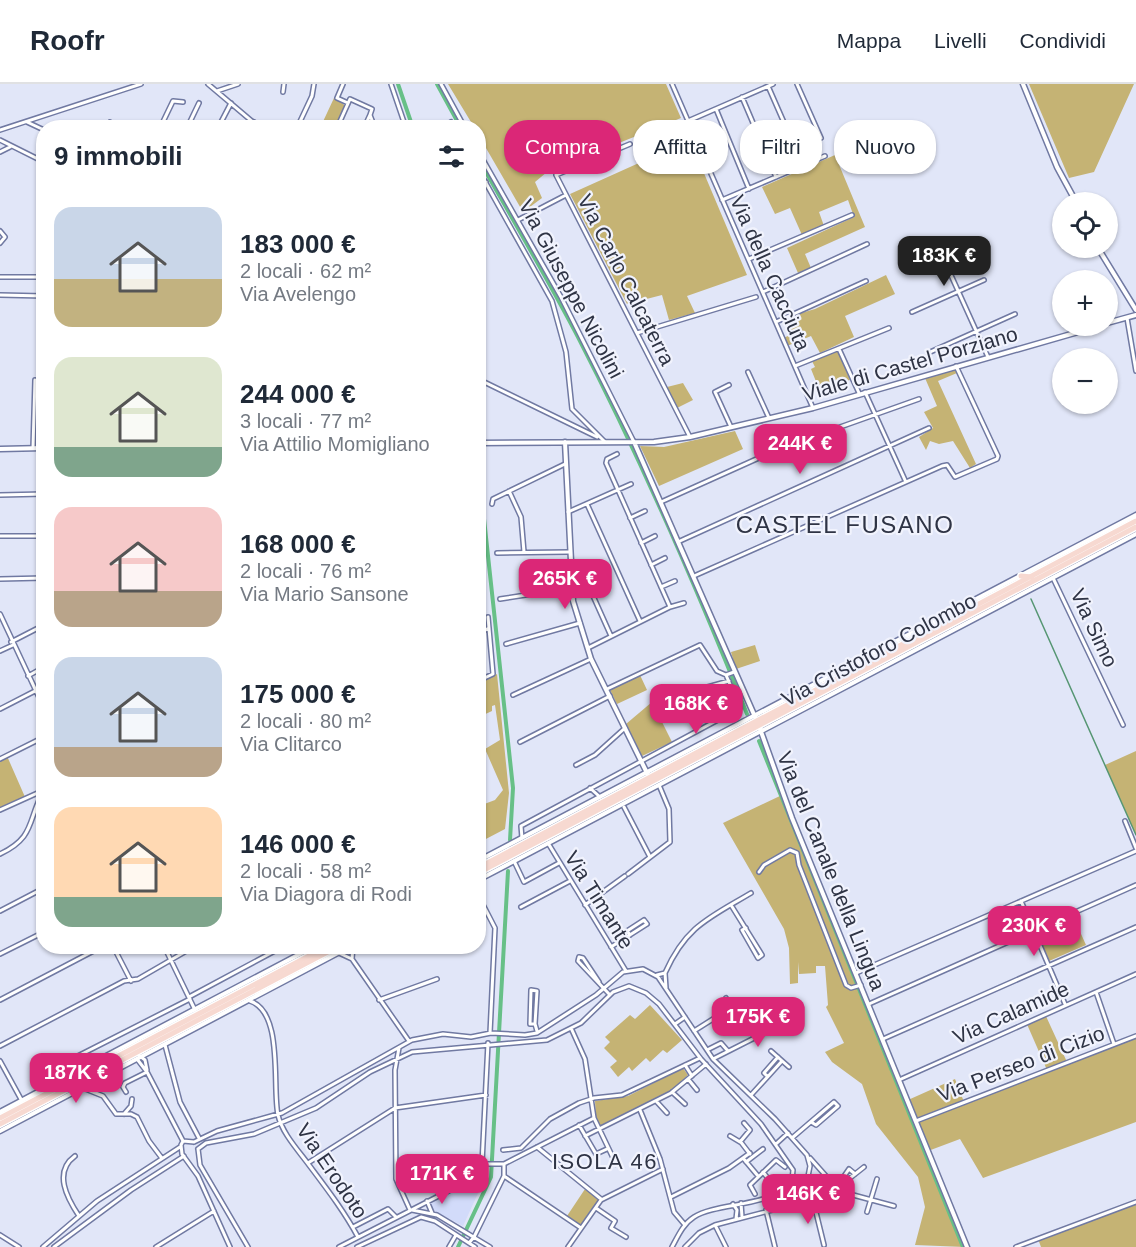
<!DOCTYPE html>
<html lang="it">
<meta charset="utf-8">
<style>
:root{--surface:#fff;--page:#f6f6f7;--text:#1f2937;--muted:#747a83;--line:#e0e1e3;--accent:#db2777}
body{margin:0;font-family:Helvetica,sans-serif;background:var(--page);color:var(--text);height:100vh;display:flex;flex-direction:column;font-size:22px;white-space:nowrap}
*{box-sizing:border-box;margin:0}
p{font-size:20px;color:var(--muted)}
.icon{flex:none;width:33px;height:33px;fill:none;stroke:currentColor;stroke-width:2;stroke-linecap:round;stroke-linejoin:round}
.map{position:relative;flex:1;overflow:hidden}
.side{position:absolute;left:36px;top:36px;width:450px;height:834px;display:flex;flex-direction:column;background:var(--surface);border-radius:24px;box-shadow:0 2px 4px #0004}
.side>*{flex:none}
.banner{position:absolute;left:504px;top:36px;width:542px;height:54px;display:flex;gap:12px}
.buttons{position:absolute;left:1052px;top:108px;display:grid;gap:12px}
.buttons a{display:grid;place-items:center;width:66px;height:66px;border-radius:50%;background:var(--surface);box-shadow:0 2px 4px #0004;font-size:30px}
.price{position:absolute;translate:-50% -51px;padding:0 14px;border-radius:12px;background:var(--accent);color:#fff;font-size:20px;line-height:39px;filter:drop-shadow(0 2px 3px #0008)}
.price::after{content:'';position:absolute;left:50%;top:36px;width:18px;height:14px;margin-left:-9px;background:inherit;clip-path:polygon(0 0,100% 0,50% 100%)}
.price.selected{background:#222;color:#fff}
ul{padding:0;list-style:none}
li{display:flex;align-items:center;gap:18px;height:150px;padding:0 18px}
li span{display:grid;place-items:center;flex:none;width:168px;height:120px;border-radius:18px;color:#555}
li>.icon{margin-inline-start:auto}
span .icon{width:72px;height:72px;fill:#fffc;stroke-width:1}
li b{font-size:26px}
h2{display:flex;justify-content:space-between;align-items:center;height:72px;padding:0 18px;font-size:26px}
.chip{padding:0 21px;border-radius:24px;background:var(--surface);box-shadow:0 2px 4px #0004;font-size:21px;line-height:54px}
.chip.selected{background:var(--accent);color:#fff}
header{display:flex;align-items:center;gap:36px;box-sizing:border-box;height:84px;padding:0 30px;background:var(--surface);border-bottom:2px solid var(--line)}
header strong{font-size:28px}
nav{display:flex;gap:33px;margin-inline-start:auto;font-size:21px}
.map>svg:first-child{display:block}
</style>
<header>
<strong>Roofr</strong>
<nav><a>Mappa</a><a>Livelli</a><a>Condividi</a></nav>
</header>
<div class="map">
<svg width="1136" height="1163" viewBox="0 0 1136 1163">
<rect width="100%" height="100%" fill="#e1e6f8"/>
<!-- built -->
<path fill="#d2dbfa" d="M483,1083L485,1094L463,1142L434,1127L431,1119L473,1098L478,1086Z"/>
<!-- green -->
<path fill="#c5b374" d="M448,0H666L681,34L547,88L535,98L542,114L523,128L479,52L478,44L474,43Z
M1029,0H1134L1094,88L1069,94Z
M334,14L346,22L336,43L320,44Z
M690,56L747,191L687,212L695,229L669,236L662,211L627,220L570,110Z
M835,71L865,143L805,170L811,184L798,189L787,164L854,133L848,116L819,128L824,142L802,151L790,124L775,130L762,103Z
M886,191L895,210L845,232L854,253L820,269L811,252L787,262L783,254L793,250L787,236L796,231L800,237L798,230L815,225Z
M838,267L850,296L819,305L811,285L815,283L812,277Z
M954,285L957,289L938,297L976,380L970,384L953,357L939,360L930,357L926,366L919,353L933,344L924,328L937,322L925,294Z
M683,299L693,316L677,324L667,303Z
M735,347L743,365L659,402L640,362L664,363Z
M755,561L760,577L736,585L731,568Z
M497,590L509,709L505,745L484,756L479,745V722L495,716L503,706L485,665L500,656L495,621L492,622V627L479,633V600Z
M640,591L647,606L617,620L610,606Z
M652,618L672,658L642,672L626,640Z
M1136,667V751L1105,681Z
M7,672L25,713L0,726V675Z
M782,711L965,1163L915,1161L925,1123L918,1093L876,1040L862,1000L832,978L825,968L844,959L826,923L828,921L825,882H816V889L799,890L798,878V899L790,900L789,864L784,845L723,739Z
M1073,832L1086,861L1049,877L1037,848Z
M650,921L682,956L667,969L663,966L650,978L646,974L632,987L629,983L618,993L610,983L617,977L604,964L610,958L605,953L630,931L635,935Z
M1045,930L1067,978L1136,952V1038L983,1094L960,1055L928,1067L908,1016L955,995L964,1018L1047,986L1026,938Z
M683,984L688,991L671,1007L600,1044L596,1036L595,1017L628,1012Z
M585,1105L600,1116L581,1142L567,1132Z
M1136,1118V1163H1041L1038,1155Z"/>
<g fill="none" stroke-linecap="round" stroke-linejoin="round">
<!-- stream -->
<path stroke="#569673" stroke-width="1.5" d="M1031,515L1136,751"/>
<!-- canal -->
<path stroke="#67c087" stroke-width="4" d="M398,0L413,44
M437,0L461,44
M478,74C512,134 546,192 578,253C641,375 696,502 747,630
M478,379L513,704L510,756
M759,657L963,1163
M458,1163L491,1093L508,787"/>
<defs>
<path id="minor" d="M208,0L260,44
M343,0L337,14L348,19
M391,0L406,44
M441,0L465,44
M672,0L813,324
M797,0L821,54
M768,2L803,82
M217,7L238,0
M283,8L284,0
M742,13L776,93
M716,25L749,105
M688,37L773,0
M27,38L44,46
M108,44L110,38
M160,44L173,17L183,18
M187,44L199,19
M218,44L231,19
M251,44L254,38
M297,44L312,12L314,0
M337,44L350,15L372,25L370,31L375,44
M364,44L370,31
M443,44L451,38L454,44
M0,46L141,0
M0,56L44,78
M630,60L556,91L690,353
M478,67L561,213L634,358
M0,68L10,63
M478,85L552,217L566,268L572,325L605,358
M478,102L486,98
M722,116L825,72
M518,136L566,111
M0,147L5,153L0,159
M749,175L852,131
M950,189L988,273
M0,193H44
M763,208L867,160
M0,211L44,212
M912,228L984,196
M1127,234L1136,287
M776,238L866,197
M637,249L756,213
M839,265L859,309
M928,269L1015,230
M795,282L889,244
M748,288L769,334
M478,295L597,353
M729,301L715,308L731,343
M865,308L905,396
M33,364L35,296
M509,407L521,433L524,468
M0,411L44,410
M661,418L781,364L919,315
M492,420L493,415L565,380
M587,420L640,537
M568,428L631,400
M630,434L645,427
M0,452H44
M680,457L929,344
M641,459L655,452
M497,469L570,468
M651,481L665,474
M694,492L942,382L947,381L955,393L997,375L998,372L956,282
M585,494L611,552
M1053,494L1123,641
M0,495L44,494
M661,503L675,497
M500,515L571,504
M670,523L684,519
M0,530L44,624
M478,550L489,544
M11,558L44,541
M506,560L580,539
M588,564L670,523L606,379L607,375L617,370
M0,567L13,561
M28,592L44,583
M478,597L493,590L488,533
M607,605L700,561L717,587L726,591L734,588
M513,611L591,575
M668,614L729,597
M0,625L35,607
M520,658L610,612
M0,675L44,653
M576,681L595,671L625,644
M590,704L600,713
M624,723L650,773
M0,726L42,707
M1125,737L1136,764
M522,754L521,742L740,624L726,591
M548,759L626,887
M0,770C36,753 27,736 44,706
M514,777L524,798L559,779
M759,788L764,781L790,766L797,769L799,781L846,901L851,904L861,901
M628,790L670,758L669,725L659,701
M478,811L495,844L490,949
M1021,817L1065,920
M585,821L625,792
M731,821L762,871L758,874L742,846L746,844
M521,823L570,797
M0,827L44,804
M630,851L627,847L644,836L647,840
M113,862L131,897
M164,862L195,926
M611,863L647,840
M339,869L352,875L409,957
M0,870L44,848
M352,875L353,862
M665,889C686,842 709,834 751,809
M856,889L1136,767
M657,891L665,889L666,904
M599,898L583,874L579,873L578,877L610,911
M1096,908L1114,960
M189,913L284,862
M726,914L742,936
M0,916L103,862
M379,916L437,895
M250,917C284,928 272,1003 278,1031C282,1049 298,1066 309,1081C327,1105 344,1127 358,1153
M869,920L1136,801
M715,934L718,938L735,927
M535,940H530L531,906L537,907L535,940L537,947
M675,940L685,933
M571,944L585,975L594,1034
M694,947L732,923
M883,955L1136,843
M165,961L180,1018L199,1054
M0,962L124,897L138,895L195,862
M399,964L395,986L396,1095L410,1126
M707,966L721,959L728,967
M771,967L789,983
M136,969L145,976L147,986
M76,974L82,986
M137,975L147,988L183,1057
M713,975L778,942
M70,976L190,915
M0,977L22,1017
M685,981L692,992
M767,992L764,989L778,973
M688,995L697,1006
M899,996L1136,890
M83,1004L103,1012L116,1030H131L137,1033L149,1057L161,1073
M126,1008L123,1003L125,999L147,988
M672,1008L685,1020
M751,1011L782,977
M656,1017L667,1029
M640,1026L660,1075L674,1128L685,1141
M124,1030L131,1022L132,1015
M916,1037L1136,952
M579,1041L596,1070L607,1065
M585,1052L671,1009L706,980
M730,1052L740,1058L750,1046L744,1039
M792,1054L834,1018L838,1022L816,1041L811,1038
M183,1057L181,1061L182,1070L198,1092L230,1163
M183,1057L194,1058
M740,1057L750,1070
M194,1058L217,1047L282,1029L412,956L443,950L471,953L491,949L525,951L537,949L596,911L623,888L643,885L658,893L713,975L775,1035L807,1071L810,1082L806,1103L788,1122L715,1141L699,1149L685,1163
M776,1060L788,1049
M537,1063L601,1115
M198,1065L206,1059L254,1050L316,1024L370,988L412,968L547,956L581,939L613,908L629,902L646,909L659,920L701,975L761,1040L793,1086C792,1125 720,1116 694,1133C683,1140 678,1152 672,1163
M198,1065L200,1081L248,1163
M503,1066L521,1064L550,1035L579,1019L594,1014L622,1011L700,974
M75,1072C53,1088 67,1114 79,1132
M743,1074L758,1092
M810,1074L834,1101
M746,1078L763,1065
M308,1079L395,1024L486,1011
M482,1079L488,959
M504,1080L594,1034L616,1080
M763,1088L770,1097
M504,1092L581,1144
M838,1101L849,1085L855,1090
M832 1106a5 5 0 1 1 10 0a5 5 0 1 1-10 0Z
M840,1102L864,1083
M842,1108L894,1122
M755,1110L750,1101L776,1076L785,1083
M838,1111L844,1125
M671,1113L729,1084L750,1069
M813,1116L824,1161
M427,1117L432,1129
M741,1119L742,1133
M733,1120L737,1126L736,1135
M789,1121L837,1111
M596,1124L615,1137L611,1144L626,1153
M412,1126L437,1131L490,1163
M766,1126L775,1163
M867,1128L877,1095
M715,1141L726,1163
M353,1143L388,1125L396,1133
M0,1151L19,1163
M469,1159L474,1153L504,1092V1080
M43,1163L97,1117L180,1063
M54,1163L131,1106L184,1072
M156,1163L214,1127
M339,1163L466,1098L479,1080H504
M357,1163L421,1133L435,1137L475,1163
M449,1163L456,1151
M568,1163L601,1116L663,1085
M1016,1163L1136,1118"/>
<path id="tertiary" d="M1023,0L1057,83L1076,118
M1098,164L1136,226
M1107,239L1136,231
M565,358L573,517L591,575L647,689
M634,358L759,642L792,734L967,1163
M478,359L654,358L690,353L813,324L1099,242
M0,365L44,364
M478,777L1136,431
M478,796L1136,450
M0,1028L315,862
M0,1047L351,862"/>
<path id="primary" d="M1021,492L1032,493
M478,784L1136,437
M478,789L1136,443
M0,1034L328,862
M0,1040L339,862"/>
</defs>
<!-- minor casing -->
<use href="#minor" stroke="#7079a2" stroke-width="6"/>
<!-- tertiary casing -->
<use href="#tertiary" stroke="#7079a2" stroke-width="7"/>
<!-- primary casing -->
<use href="#primary" stroke="#fff" stroke-width="8"/>
<!-- minor -->
<use href="#minor" stroke="#fff" stroke-width="3"/>
<!-- tertiary -->
<use href="#tertiary" stroke="#fff" stroke-width="4"/>
<!-- primary -->
<use href="#primary" stroke="#f7d9d1" stroke-width="5"/>
</g>
<g text-anchor="middle" stroke-width="4.5" stroke-linejoin="round" paint-order="stroke">
<!-- street labels -->
<g font-size="21" fill="#2f3445" stroke="#f1f3fd">
<text transform="translate(770 189) rotate(66)" y="7">Via della Cacciuta</text>
<text transform="translate(626 196) rotate(63)" y="7">Via Carlo Calcaterra</text>
<text transform="translate(571 205) rotate(62)" y="7">Via Giuseppe Nicolini</text>
<text transform="translate(910 280) rotate(-16)" y="7">Viale di Castel Porziano</text>
<text transform="translate(1094 544) rotate(65)" y="7">Via Simo</text>
<text transform="translate(879 566) rotate(-28)" y="7">Via Cristoforo Colombo</text>
<text transform="translate(831 787) rotate(68)" y="7">Via del Canale della Lingua</text>
<text transform="translate(599 816) rotate(58)" y="7">Via Timante</text>
<text transform="translate(1011 929) rotate(-24)" y="7">Via Calamide</text>
<text transform="translate(1021 980) rotate(-21)" y="7">Via Perseo di Cizio</text>
<text transform="translate(332 1087) rotate(56)" y="7">Via Erodoto</text>
</g>
<!-- neighbourhood labels -->
<g font-size="22" letter-spacing="1.5" fill="#2f3445" stroke="#f1f3fd">
<text x="605" y="1085">ISOLA 46</text>
</g>
<!-- quarter labels -->
<g font-size="24" letter-spacing="1.5" fill="#2f3445" stroke="#f1f3fd">
<text x="845" y="449">CASTEL FUSANO</text>
</g>
</g>
</svg>
<div class="buttons">
<a><svg class="icon" aria-label="locate" viewBox="0 0 24 24"><circle cx="12" cy="12" r="6"/><path d="M12 2v4M12 18v4M2 12h4M18 12h4"/></svg></a>
<a>+</a>
<a>−</a>
</div>
<b class="price selected" style="left:944px;top:203px">183K €</b>
<b class="price" style="left:800px;top:391px">244K €</b>
<b class="price" style="left:565px;top:526px">265K €</b>
<b class="price" style="left:696px;top:651px">168K €</b>
<b class="price" style="left:1034px;top:873px">230K €</b>
<b class="price" style="left:758px;top:964px">175K €</b>
<b class="price" style="left:76px;top:1020px">187K €</b>
<b class="price" style="left:442px;top:1121px">171K €</b>
<b class="price" style="left:808px;top:1141px">146K €</b>
<div class="banner">
<a class="chip selected">Compra</a>
<a class="chip">Affitta</a>
<a class="chip">Filtri</a>
<a class="chip">Nuovo</a>
</div>
<section class="side">
<h2>9 immobili<svg class="icon" aria-label="filters" viewBox="0 0 24 24"><path d="M4 7h16M4 17h16"/><circle cx="9" cy="7" r="2"/><circle cx="15" cy="17" r="2"/></svg></h2>
<ul>
<li><span style="background:linear-gradient(#c9d6e8 60%,#c2b280 0)"><svg class="icon" aria-label="home" viewBox="0 0 24 24"><path d="M3 11l9-7 9 7M6 9v11h12V9"/></svg></span><div><b>183 000 €</b><p>2 locali · 62 m²</p><p>Via Avelengo</p></div></li>
<li><span style="background:linear-gradient(#dfe7d0 75%,#7fa58c 0)"><svg class="icon" aria-label="home" viewBox="0 0 24 24"><path d="M3 11l9-7 9 7M6 9v11h12V9"/></svg></span><div><b>244 000 €</b><p>3 locali · 77 m²</p><p>Via Attilio Momigliano</p></div></li>
<li><span style="background:linear-gradient(#f6c9c9 70%,#b9a48a 0)"><svg class="icon" aria-label="home" viewBox="0 0 24 24"><path d="M3 11l9-7 9 7M6 9v11h12V9"/></svg></span><div><b>168 000 €</b><p>2 locali · 76 m²</p><p>Via Mario Sansone</p></div></li>
<li><span style="background:linear-gradient(#c9d6e8 75%,#b9a48a 0)"><svg class="icon" aria-label="home" viewBox="0 0 24 24"><path d="M3 11l9-7 9 7M6 9v11h12V9"/></svg></span><div><b>175 000 €</b><p>2 locali · 80 m²</p><p>Via Clitarco</p></div></li>
<li><span style="background:linear-gradient(#ffd9b3 75%,#7fa58c 0)"><svg class="icon" aria-label="home" viewBox="0 0 24 24"><path d="M3 11l9-7 9 7M6 9v11h12V9"/></svg></span><div><b>146 000 €</b><p>2 locali · 58 m²</p><p>Via Diagora di Rodi</p></div></li>
</ul>
</section>
</div>
